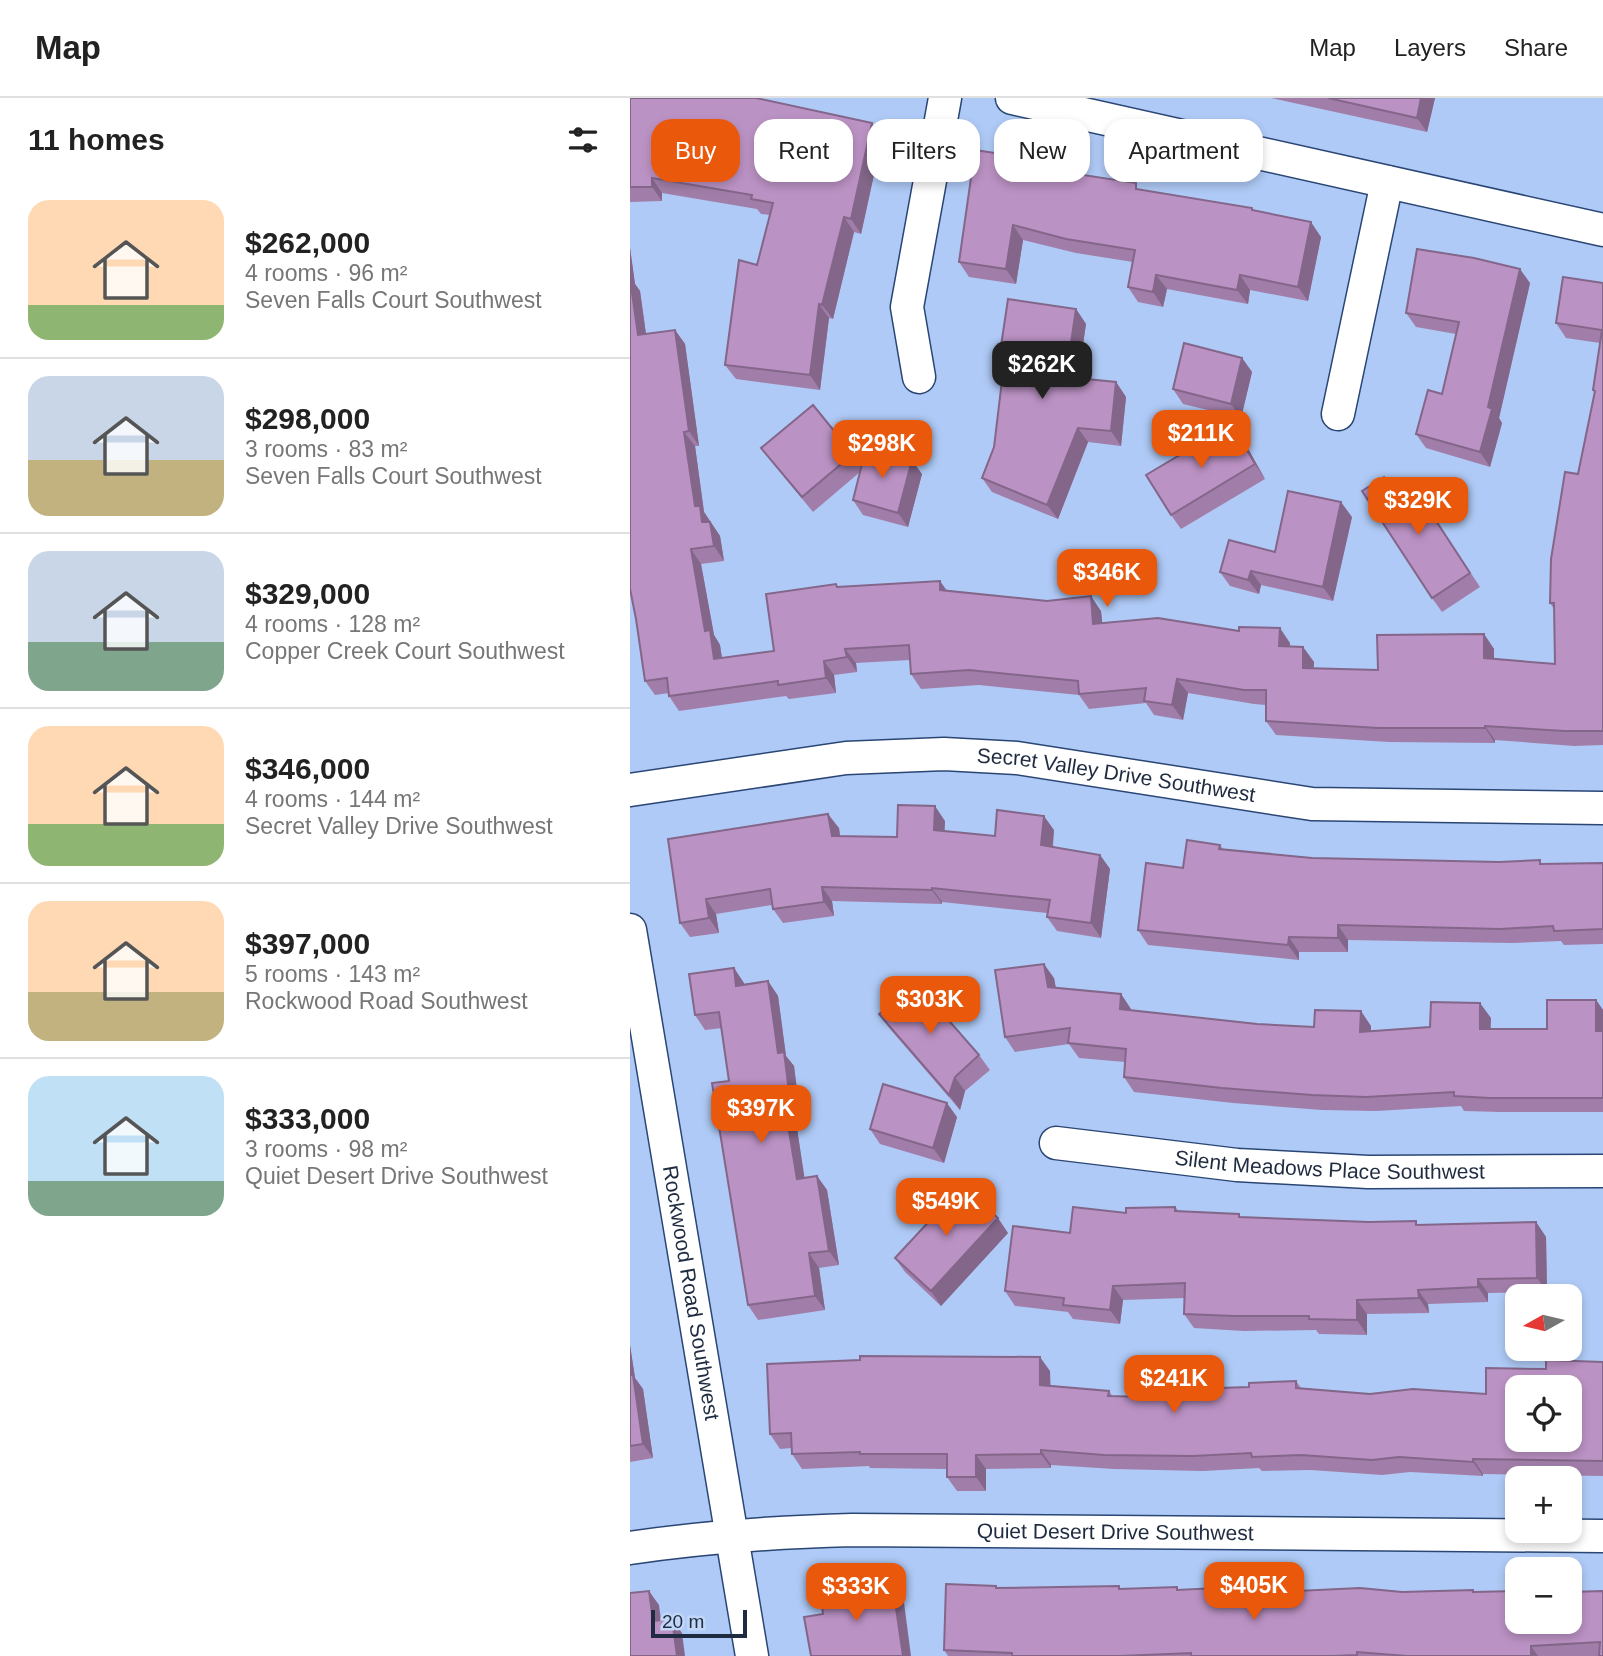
<!DOCTYPE html>
<meta charset="utf-8">
<style>
:root{--surface:#fff;--page:#f6f6f6;--text:#222;--muted:#767676;--line:#e0e0e0;--accent:#ea580c}
body{margin:0;font-family:Helvetica,sans-serif;background:var(--page);color:var(--text);height:100vh;display:flex;flex-direction:column;font-size:26px;white-space:nowrap}
*{box-sizing:border-box;margin:0}
p{font-size:23px;color:var(--muted)}
.icon{flex:none;width:38px;height:38px;fill:none;stroke:currentColor;stroke-width:2;stroke-linecap:round;stroke-linejoin:round}
.map{position:relative;flex:1;overflow:hidden}
.panel{display:flex;flex-direction:column;background:var(--surface);width:630px}
.panel>*{flex:none}
.top-card{position:absolute;left:21px;top:21px;width:665px;height:63px;display:flex;gap:14px}
.needle{width:46px;rotate:262deg}
.tools{position:absolute;left:875px;top:1186px;display:grid;gap:14px}
.tools a{display:grid;place-items:center;width:77px;height:77px;border-radius:14px;background:var(--surface);box-shadow:0 4px 10px #0003;font-size:35px}
.scale{position:absolute;left:21px;bottom:18px;width:96px;box-sizing:border-box;padding-left:7px;border:4px solid #1e2b40;border-top:0;font-size:19px;line-height:24px;white-space:nowrap;color:#1e2b40;-webkit-text-stroke:5px #c2d7f8;paint-order:stroke}
.price{position:absolute;translate:-50% -60px;padding:0 16px;border-radius:14px;background:var(--accent);color:#fff;font-size:23px;line-height:46px;filter:drop-shadow(0 2px 4px #0008)}
.price::after{content:'';position:absolute;left:50%;top:42px;width:21px;height:16px;margin-left:-10px;background:inherit;clip-path:polygon(0 0,100% 0,50% 100%)}
.price.current{background:#222;color:#fff}
ul{padding:0;list-style:none}
li{display:flex;align-items:center;gap:21px;height:175px;padding:0 28px}
li+li{border-top:2px solid var(--line)}
li span{display:grid;place-items:center;flex:none;width:196px;height:140px;border-radius:21px;color:#555}
li>.icon{margin-inline-start:auto}
span .icon{width:84px;height:84px;fill:#fffc;stroke-width:1}
li b{font-size:30px}
h2{display:flex;justify-content:space-between;align-items:center;height:84px;padding:0 28px;font-size:30px}
.tag{padding:0 24px;border-radius:21px;background:var(--surface);box-shadow:0 4px 10px #0003;font-size:24px;line-height:63px}
.tag.current{background:var(--accent);color:#fff}
header{display:flex;align-items:center;gap:42px;box-sizing:border-box;height:98px;padding:0 35px;background:var(--surface);border-bottom:2px solid var(--line)}
header strong{font-size:33px}
nav{display:flex;gap:38px;margin-inline-start:auto;font-size:24px}
main{display:flex;flex:1;min-height:0}
.map>svg:first-child{display:block}
</style>
<header>
<strong>Map</strong>
<nav><a>Map</a><a>Layers</a><a>Share</a></nav>
</header>
<main>
<section class="panel">
<h2>11 homes<svg class="icon" aria-label="filters" viewBox="0 0 24 24"><path d="M4 7h16M4 17h16"/><circle cx="9" cy="7" r="2"/><circle cx="15" cy="17" r="2"/></svg></h2>
<ul>
<li><span style="background:linear-gradient(#ffd9b3 75%,#8fb573 0)"><svg class="icon" aria-label="home" viewBox="0 0 24 24"><path d="M3 11l9-7 9 7M6 9v11h12V9"/></svg></span><div><b>$262,000</b><p>4 rooms · 96 m²</p><p>Seven Falls Court Southwest</p></div></li>
<li><span style="background:linear-gradient(#c9d6e8 60%,#c2b280 0)"><svg class="icon" aria-label="home" viewBox="0 0 24 24"><path d="M3 11l9-7 9 7M6 9v11h12V9"/></svg></span><div><b>$298,000</b><p>3 rooms · 83 m²</p><p>Seven Falls Court Southwest</p></div></li>
<li><span style="background:linear-gradient(#c9d6e8 65%,#7fa58c 0)"><svg class="icon" aria-label="home" viewBox="0 0 24 24"><path d="M3 11l9-7 9 7M6 9v11h12V9"/></svg></span><div><b>$329,000</b><p>4 rooms · 128 m²</p><p>Copper Creek Court Southwest</p></div></li>
<li><span style="background:linear-gradient(#ffd9b3 70%,#8fb573 0)"><svg class="icon" aria-label="home" viewBox="0 0 24 24"><path d="M3 11l9-7 9 7M6 9v11h12V9"/></svg></span><div><b>$346,000</b><p>4 rooms · 144 m²</p><p>Secret Valley Drive Southwest</p></div></li>
<li><span style="background:linear-gradient(#ffd9b3 65%,#c2b280 0)"><svg class="icon" aria-label="home" viewBox="0 0 24 24"><path d="M3 11l9-7 9 7M6 9v11h12V9"/></svg></span><div><b>$397,000</b><p>5 rooms · 143 m²</p><p>Rockwood Road Southwest</p></div></li>
<li><span style="background:linear-gradient(#bfe0f5 75%,#7fa58c 0)"><svg class="icon" aria-label="home" viewBox="0 0 24 24"><path d="M3 11l9-7 9 7M6 9v11h12V9"/></svg></span><div><b>$333,000</b><p>3 rooms · 98 m²</p><p>Quiet Desert Drive Southwest</p></div></li>
</ul>
</section>
<div class="map">
<svg width="973" height="1558" viewBox="0 0 973 1558">
<rect width="100%" height="100%" fill="#afcaf6"/>
<g fill="none" stroke-linecap="round" stroke-linejoin="round">
<defs>
<g id="street">
<path d="M382,0L973,132"/>
<path d="M289,279L277,209L315,0"/>
<path d="M708,316L757,84"/>
<path id="s1" d="M0,692L216,660L314,656L387,660L682,706L973,710"/>
<path id="s2" d="M0,832L122,1558"/>
<path id="s3" d="M426,1045L607,1067L738,1074L973,1073"/>
<path id="s4" d="M0,1450C74,1439 147,1434 222,1432L973,1438"/>
</g>
</defs>
<!-- street casing -->
<use href="#street" stroke="#2a4674" stroke-width="35"/>
<!-- street -->
<use href="#street" stroke="#fff" stroke-width="32"/>
</g>
<!-- wall -->
<path fill="#a17ea9" d="M0,0L242,25L252,40L231,136L224,134L203,221L199,220L190,292L106,281L95,267L127,167L140,117L131,116L127,111L32,95V103L0,104Z
M641,0H805L797,34Z
M456,77L511,92L622,110L624,113L691,139L678,203L620,192L618,206L537,191L533,209L508,204L498,189L503,164L446,155L393,142L386,186L339,179L329,164Z
M0,150L5,186L10,193L16,236L45,232L55,246L69,348H65L74,414L90,438L94,463L71,466L84,537L90,547L92,560L144,553L209,489L317,493L471,513L472,525L660,545V549H673L684,564L683,570L748,572L854,536L864,551V561L925,566L924,511L920,505L965,295L963,292L970,245L936,240L926,225L973,185V647L944,648L865,642V645L759,644L646,637L636,623V607L624,606L558,595L553,622L524,617L516,605L459,611L449,597L349,587L291,591L281,576L280,562L226,565L227,574L204,577L206,595L159,601L156,598L49,613L39,598V595L25,597L15,583L6,521L0,491Z
M900,185L869,320L872,325L860,369L796,350L786,336L812,296L826,236L786,229L776,215Z
M446,211L456,226L448,280L486,284L496,299L491,348L458,344L428,421L362,394L352,380L364,349L375,254L371,248Z
M612,260L622,274L611,320L553,306L543,291Z
M612,340L635,381L551,431L541,417Z
M131,350L223,356L231,368L292,376L278,429L233,417L223,402L230,374L183,414L142,364Z
M784,389L850,489L812,514L802,500L768,399Z
M722,419L703,503L631,487L629,496L600,488L590,474L645,454Z
M315,723L314,733L365,738L424,732L423,749L470,757L480,771L471,840L427,833L417,819V815L312,804V806L202,803L204,818L153,825L143,811L142,807L86,816L89,835L60,839L50,825L38,741L209,730L210,738L267,739Z
M590,747L593,751L682,760L913,766L973,765V846L934,847L931,843L881,845L718,842V854H669V862L518,847L508,832Z
M104,870L114,886L138,883L148,898L156,958L164,968L170,1016L165,1017L174,1080L187,1078L197,1092L209,1167L189,1170L195,1212L128,1222L118,1207L99,983L92,930L75,932L65,917Z
M424,880L426,890L491,896L501,912L627,926L684,929L741,928V933L800,929L861,920L860,931H917L966,902L973,912V1014H870L834,1013L831,1008L746,1013L692,1012L603,1005L504,994L494,979L495,964L449,960L439,946L385,954L375,939Z
M249,916L349,957L360,972L335,993L330,1012L260,931Z
M327,1019L314,1065L250,1046L240,1031Z
M545,1109L549,1113L609,1116L611,1119L789,1127L906,1124L916,1139L917,1194L858,1195V1204L798,1206L799,1215L737,1216V1237L689,1236L686,1232L614,1233L564,1230L554,1216L555,1200L493,1202L490,1226L443,1221L438,1214L385,1208L375,1193L440,1135L496,1115Z
M378,1135L311,1208L275,1174L265,1160Z
M0,1247L5,1280L13,1291L23,1360L0,1364Z
M973,1264V1378L853,1376V1378L780,1374L752,1377L681,1372L632,1373L629,1370L573,1373L484,1371L421,1367V1370L356,1371V1393H327L317,1379V1371L240,1370L239,1368L172,1371L162,1356V1350L150,1351L140,1336L420,1273V1288L479,1293L483,1299L560,1300L619,1289L666,1283L671,1290L740,1296H856L916,1271Z
M368,1490L549,1492L608,1491L668,1493L844,1494L887,1524L956,1493L973,1558H318L314,1552Z"/>
<!-- shaded-wall -->
<path fill="#836689" d="M791,0H805L797,34L787,20Z
M242,25L252,40L231,136L221,121Z
M22,80L32,95V103L22,89Z
M214,119L224,134L203,221L192,207Z
M681,124L691,139L678,203L668,189Z
M383,127L393,142L386,186L376,171Z
M0,150L5,186L10,193L18,251L8,237L0,185Z
M890,171L900,185L869,320L872,325L860,369L850,354L858,309Z
M526,177L537,191L533,209L523,194Z
M610,177L620,192L618,206L607,192Z
M189,206L199,220L190,292L180,277Z
M446,211L456,226L446,293L436,279Z
M45,232L55,246L69,348L59,333Z
M612,260L622,274L611,320L601,306Z
M486,284L496,299L491,348L481,333Z
M602,326L612,340L635,381L625,366Z
M448,330L458,344L428,421L417,407Z
M54,334L65,348L74,414L90,438L94,463L84,448L65,408Z
M282,362L292,376L278,429L268,415Z
M711,404L722,419L703,503L693,489Z
M61,451L71,466L84,537L90,547L94,576L84,561L75,533Z
M621,473L631,487L629,496L618,482Z
M310,483L320,497L310,492Z
M461,498L471,513L474,540L463,526Z
M650,530L660,545L659,563L649,548Z
M854,536L864,551V575L854,560Z
M673,549L684,564L683,584L673,570Z
M215,551L226,565L227,574L217,559Z
M194,563L204,577L206,595L196,580Z
M547,581L558,595L553,622L542,607Z
M855,628L865,642V645L855,630Z
M305,708L315,723L314,746L304,732Z
M198,716L209,730L212,753L202,738Z
M414,718L424,732L421,762L411,747Z
M470,757L480,771L471,840L461,825Z
M192,789L202,803L204,818L194,804Z
M302,790L312,804V806L302,792Z
M76,801L86,816L89,835L79,820Z
M708,827L718,842V854L708,840Z
M659,839L669,854V862L658,847Z
M414,866L424,880L428,904L418,889Z
M104,870L114,885L116,902L106,888Z
M138,883L148,898L156,958L164,968L170,1016L160,1002L148,955Z
M491,896L501,911L500,925L490,911Z
M966,902L973,912V943L966,933Z
M850,905L861,920L860,946L850,931Z
M731,913L741,928V948L730,934Z
M325,979L335,993L330,1012L319,997Z
M154,1003L165,1017L177,1096L167,1081Z
M317,1005L327,1019L314,1065L303,1050Z
M187,1078L197,1092L209,1167L199,1153Z
M368,1120L378,1135L311,1208L301,1193Z
M906,1124L916,1139L917,1194L907,1180Z
M179,1155L189,1170L195,1212L185,1198Z
M848,1181L858,1195V1204L848,1189Z
M483,1188L493,1202L490,1226L480,1212Z
M788,1192L798,1206L799,1215L789,1200Z
M727,1202L737,1216V1237L727,1222Z
M0,1247L5,1280L13,1291L23,1360L13,1346L0,1283Z
M410,1259L420,1273L421,1302L410,1287Z
M411,1352L421,1367V1370L411,1356Z
M346,1357L356,1371V1393L346,1379Z
M843,1361L853,1376V1378L843,1364Z
M262,1483L273,1497L281,1558H273Z
M19,1493L29,1507L33,1538L23,1523Z
M42,1521L52,1535L55,1558H47Z
M901,1548L908,1558H901Z"/>
<!-- building -->
<path fill="#bb92c4" stroke="#836689" stroke-width="2" fill-rule="evenodd" d="M0,0H126L242,25L221,121L214,119L192,207L189,206L180,277L95,267L109,162L127,167L143,105L121,101L122,97L22,80V89H0Z
M698,0H791L787,20Z
M345,52L404,61L453,74V77L506,85V91L622,110V112L681,124L668,189L610,177L607,192L526,177L523,194L498,189L505,152L436,141L383,127L376,171L329,164Z
M787,151L844,160L890,171L858,309L862,311L850,354L786,336L798,292L812,296L829,224L776,215Z
M933,179L973,185V633H934L855,628V630H748L636,623V592H614L547,581L542,607L514,603L516,590L449,596L448,583L339,572L281,576L279,547L215,551L217,559L194,563L196,580L148,587V583L39,598L37,580L15,583L6,521L0,491V181L8,237L45,232L59,333L54,334L65,408H70L72,424H80L84,448L61,451L75,533L80,532L84,561L144,553L136,496L206,486L207,489L310,483V492L417,503L461,498L463,526L528,520L609,533V529L650,530L649,548L673,549V570L748,572L747,537L854,536V560L925,566L924,505H920L921,461L935,374L948,376L965,293L963,292L972,232L926,225Z
M378,201L446,211L436,279L486,284L481,333L448,330L417,407L352,380L364,349L376,249L371,248Z
M554,245L612,260L601,306L543,291Z
M183,307L223,356L172,399L131,350Z
M602,326L625,366L541,417L516,377Z
M236,350L282,362L268,415L223,402Z
M754,379L768,399L784,389L840,475L802,500L732,393Z
M658,393L711,404L693,489L621,473L618,482L590,474L599,442L645,454Z
M268,707L305,708L304,732L365,738L367,712L414,718L411,747L470,757L461,825L417,819L420,802L302,790V792L192,789L194,804L143,811L140,791L76,801L79,820L50,825L38,741L198,716L202,738L267,739Z
M557,742L590,747L589,751L682,760L869,764L910,762V766L973,765V831L924,833L923,828L870,831L708,827V840L659,839L658,847L508,832L516,765L553,770Z
M414,866L418,889L491,896L490,911L627,926L684,929L685,912L731,913L730,934L800,929L801,904L850,905V931H917V902H966V933H973V1000H860L824,998V994L736,999L682,997L592,990L494,979L496,951L438,945L440,930L375,939L365,872Z
M104,870L106,888L138,883L148,955L154,954L160,1002L154,1003L167,1081L187,1078L199,1153L179,1155L185,1198L118,1207L82,985L99,983L89,914L65,917L59,876Z
M286,885L349,957L325,979L319,997L249,916Z
M253,986L317,1005L303,1050L240,1031Z
M332,1088L368,1120L301,1193L265,1160Z
M443,1109L496,1115V1110L545,1109V1113L609,1116V1119L739,1124L786,1123V1127L906,1124L907,1180L848,1181V1189L788,1192L789,1200L727,1202V1222L679,1221V1218H604L554,1216L555,1185L483,1188L480,1212L433,1207L434,1200L375,1193L383,1128L440,1135Z
M230,1258L410,1259V1287L479,1293L478,1298L560,1300V1291L619,1289V1285L666,1283V1290L740,1296L783,1291L856,1296V1270L916,1271V1262L973,1264V1363L843,1361V1364L769,1359L742,1362L671,1357L622,1359L621,1355L563,1358L474,1357L411,1352V1356L346,1357V1379H317V1356H230V1354L162,1356L161,1335L140,1336L137,1266L230,1262ZM887,1290H940V1342H887Z
M0,1277H3L13,1346L0,1348Z
M262,1483L273,1558H181L174,1519L193,1516L190,1493Z
M316,1486L366,1488V1490L489,1488V1491L547,1489V1492L607,1489V1491L667,1490V1493L730,1490L772,1494L843,1492V1494L887,1493V1524H940V1494L973,1493V1558H969L970,1544L901,1548V1558H777L727,1554V1557L703,1558H561V1555L490,1558H382V1555L314,1552Z
M19,1493L23,1523L42,1521L47,1558H0V1495Z"/>
<g text-anchor="middle" stroke-width="7" stroke-linejoin="round" paint-order="stroke">
<!-- street labels -->
<g font-size="21" fill="#1e2b40" stroke="#c2d7f8">
<text dy="7" stroke="none"><textPath href="#s1" startOffset="490">Secret Valley Drive Southwest</textPath></text>
<text dy="7" stroke="none"><textPath href="#s3" startOffset="275">Silent Meadows Place Southwest</textPath></text>
<text dy="7" stroke="none"><textPath href="#s2" startOffset="368">Rockwood Road Southwest</textPath></text>
<text dy="7" stroke="none"><textPath href="#s4" startOffset="486">Quiet Desert Drive Southwest</textPath></text>
</g>
</g>
</svg>
<div class="tools">
<a><svg class="needle" viewBox="-14 -14 28 28"><path d="M0-13l5 13h-10z" fill="#e53935"/><path d="M0 13l5-13h-10z" fill="#767676"/></svg></a>
<a><svg class="icon" aria-label="locate" viewBox="0 0 24 24"><circle cx="12" cy="12" r="6"/><path d="M12 2v4M12 18v4M2 12h4M18 12h4"/></svg></a>
<a>+</a>
<a>−</a>
</div>
<div class="scale">20 m</div>
<b class="price current" style="left:412px;top:303px">$262K</b>
<b class="price" style="left:571px;top:372px">$211K</b>
<b class="price" style="left:252px;top:382px">$298K</b>
<b class="price" style="left:788px;top:439px">$329K</b>
<b class="price" style="left:477px;top:511px">$346K</b>
<b class="price" style="left:300px;top:938px">$303K</b>
<b class="price" style="left:131px;top:1047px">$397K</b>
<b class="price" style="left:316px;top:1140px">$549K</b>
<b class="price" style="left:544px;top:1317px">$241K</b>
<b class="price" style="left:624px;top:1524px">$405K</b>
<b class="price" style="left:226px;top:1525px">$333K</b>
<div class="top-card">
<a class="tag current">Buy</a>
<a class="tag">Rent</a>
<a class="tag">Filters</a>
<a class="tag">New</a>
<a class="tag">Apartment</a>
</div>
</div>
</main>
